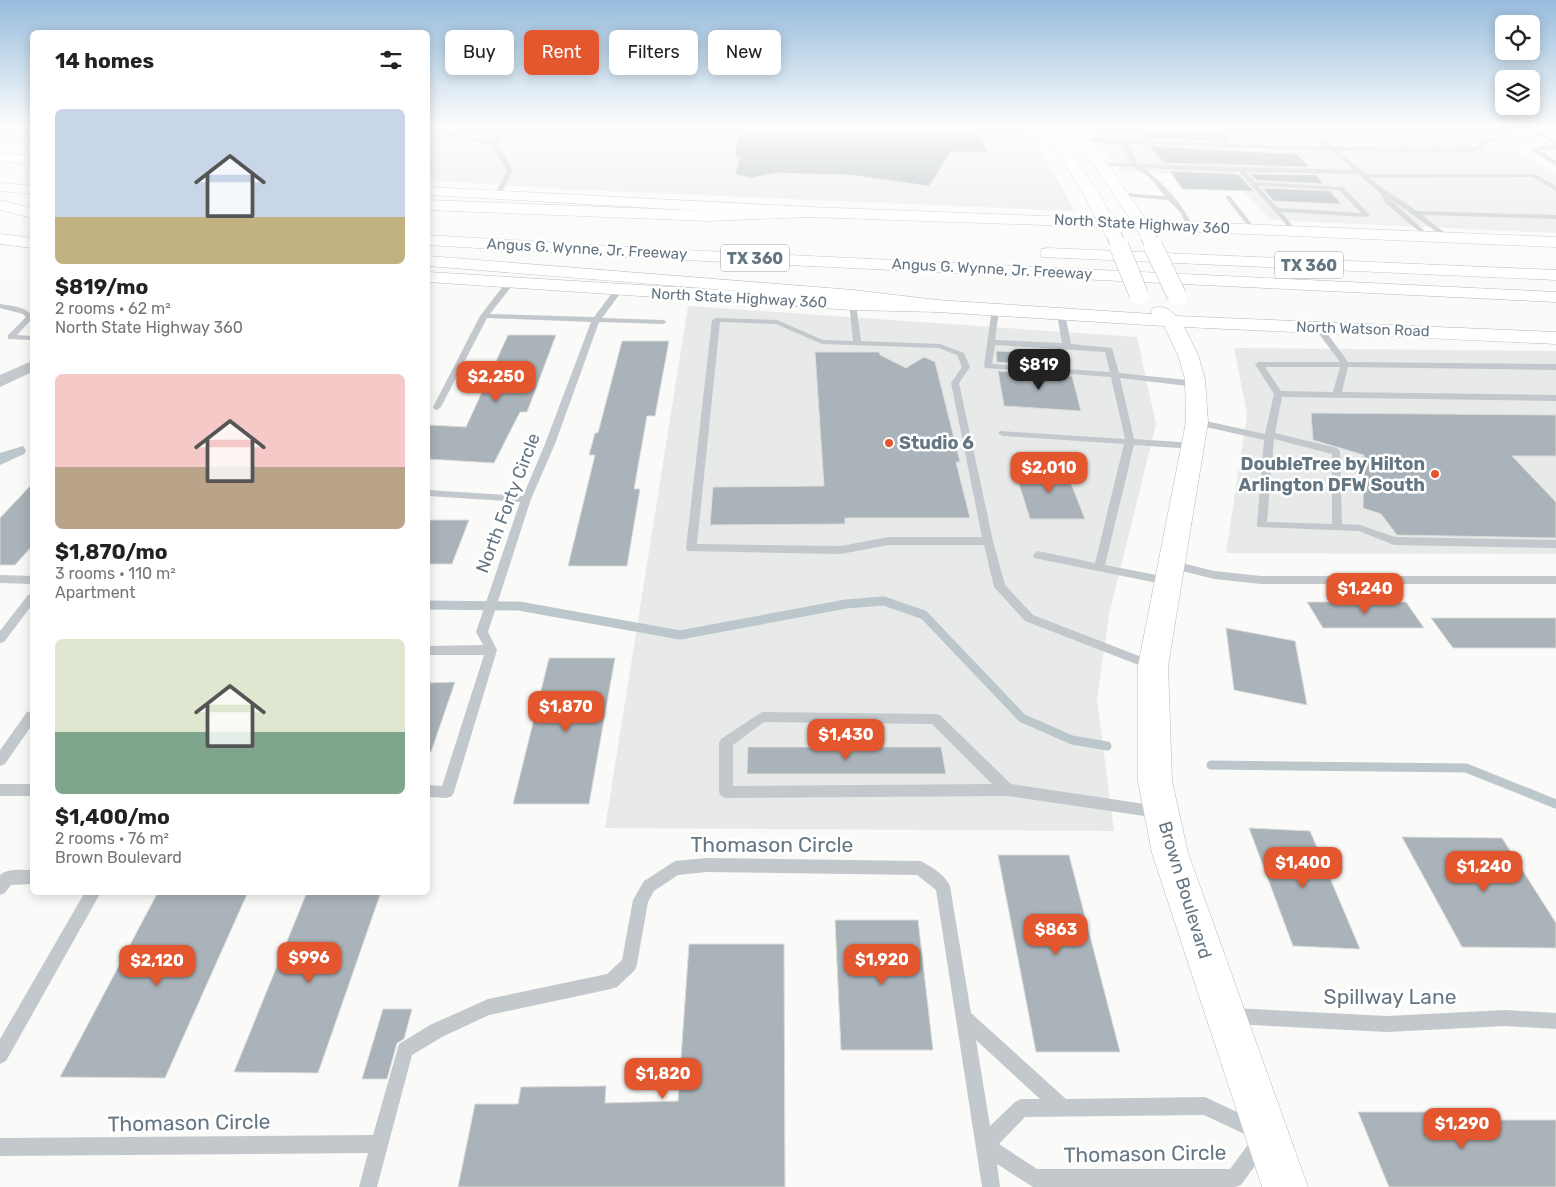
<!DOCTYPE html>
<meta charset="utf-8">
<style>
:root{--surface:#fff;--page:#f6f6f6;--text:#222;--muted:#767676;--accent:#e4572e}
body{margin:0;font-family:Rubik,sans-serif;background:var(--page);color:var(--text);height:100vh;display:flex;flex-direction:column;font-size:19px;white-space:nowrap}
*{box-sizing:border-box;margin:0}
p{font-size:16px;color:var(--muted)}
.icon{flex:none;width:28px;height:28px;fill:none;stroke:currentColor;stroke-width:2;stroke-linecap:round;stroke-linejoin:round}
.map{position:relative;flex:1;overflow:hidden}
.sheet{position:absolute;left:30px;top:30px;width:400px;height:865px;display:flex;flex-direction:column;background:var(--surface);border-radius:8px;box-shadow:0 2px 12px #0003}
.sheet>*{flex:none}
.guide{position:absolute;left:445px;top:30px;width:475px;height:45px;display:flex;gap:10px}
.tools{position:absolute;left:1495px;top:15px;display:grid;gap:10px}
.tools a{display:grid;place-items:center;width:45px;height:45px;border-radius:8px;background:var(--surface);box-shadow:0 2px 12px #0003;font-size:25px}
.price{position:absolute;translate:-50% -42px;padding:0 11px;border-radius:10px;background:var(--accent);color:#fff;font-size:16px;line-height:32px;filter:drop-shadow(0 1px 2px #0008)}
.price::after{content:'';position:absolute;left:50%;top:30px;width:15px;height:11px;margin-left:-8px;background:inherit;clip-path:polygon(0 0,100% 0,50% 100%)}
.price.active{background:#222;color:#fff}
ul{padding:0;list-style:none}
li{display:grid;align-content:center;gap:10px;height:265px;padding:0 25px}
li span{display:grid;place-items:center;height:155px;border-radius:8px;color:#555}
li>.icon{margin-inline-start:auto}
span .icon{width:90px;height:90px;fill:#fffc;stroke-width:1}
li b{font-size:21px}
h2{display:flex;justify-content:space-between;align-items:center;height:60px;padding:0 25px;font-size:21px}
.tag{padding:0 18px;border-radius:8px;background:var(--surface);box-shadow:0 2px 12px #0003;font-size:18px;line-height:45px}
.tag.active{background:var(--accent);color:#fff}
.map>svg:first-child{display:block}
</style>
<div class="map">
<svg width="1556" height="1187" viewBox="0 0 1556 1187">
<rect width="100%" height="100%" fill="#fafaf8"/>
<!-- built -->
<path fill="#e8e9e9" d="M3,127H32V146L0,143V129Z
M428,127H1027L1075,211L559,189L428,180Z
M1087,127H1509L1539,144L1506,145L1556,174V233L1271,220L1229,176L1120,172Z
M688,306L1137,337L1156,424L1109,615L1097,699L1114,831L605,828Z
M1234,348L1556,351V554L1226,553L1247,414Z"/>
<!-- water -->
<path fill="#bbc7cb" d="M23,446L26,451L24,454L0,465V453Z"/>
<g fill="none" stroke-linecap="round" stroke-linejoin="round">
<!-- stream -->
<path stroke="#bbc7cb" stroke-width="9" d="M428,605L519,606L680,635L846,604L884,601L924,615L1022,718L1072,740L1107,746
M1211,765L1466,768L1556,804"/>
</g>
<!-- building -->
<path fill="#aab3b9" stroke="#dcdcda" d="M739,127H977L988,152H951L929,186L850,175L776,173L750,178L735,174L740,157H735Z
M1133,127H1217L1232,142L1143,138Z
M1149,146L1297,154L1309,167L1164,163Z
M1170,171L1238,174L1254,191L1182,189Z
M1250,174L1316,175L1324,184L1256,180Z
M1262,188L1330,191L1341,204L1274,201Z
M508,335H556L527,412H520L494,463L428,459V425L466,427Z
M622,341H669L655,416H647L634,489H640L627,566H568L595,455H589L595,433H598Z
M996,351L1066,354L1070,367L997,362Z
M815,352H879L880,355L906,368L924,357L935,362L960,462H956L970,518H845V524L710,525L713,487L824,486Z
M998,371L1072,376L1081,411L1004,406Z
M1311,413L1556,415V456H1512L1556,502V538L1397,535L1381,514L1363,508L1364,455L1313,440Z
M1014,468H1065L1085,519H1030Z
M32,484V546L15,565H0V518Z
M428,520H469L452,564H428Z
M1307,602H1406L1424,628H1323Z
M1431,618H1556V648H1453Z
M1226,628L1295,641L1307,705L1234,690Z
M549,658H615L589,804H513Z
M455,682L431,752L428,751V683Z
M748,747H941L946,774H747Z
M1249,828L1310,831L1360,949L1293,946Z
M1402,837L1502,838L1556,923V948L1462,947Z
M998,855H1069L1120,1052H1036Z
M158,892H248L165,1078L60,1077Z
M307,892H381L318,1073L234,1072Z
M835,920H918L933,1050H841Z
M689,944H784L785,1187H458L475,1104H518L521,1087L606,1086L605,1103L678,1101Z
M383,1009H412L404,1039L397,1043L387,1079H362Z
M1358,1112H1482L1486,1120H1556V1187H1389Z"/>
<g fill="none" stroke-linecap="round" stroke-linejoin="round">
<defs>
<path id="secondary" d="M1042,127H1054L1101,197L1112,218L1130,219L1069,127H1082L1146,220L1556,237V247L1153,230L1156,235L1154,238H1142L1136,229L1117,228L1121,235L1119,238H1107L1101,227L809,217L428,195V187L809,207L1096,218L1085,197Z
M0,153L32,156V164L0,161Z
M0,234L32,238V248L0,244Z
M428,272L852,298L937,300L1152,314L1151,312L1153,308C1164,305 1168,309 1176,316L1556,332V344L1184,327L1198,355L1205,379L1208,422L1168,666L1172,781L1188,853L1308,1187H1262L1152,853L1138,781V666L1186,422L1185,379L1178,355L1164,326L937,312L852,310L428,282Z"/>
<path id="highway" d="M0,183L32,186V194L0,191Z
M0,200L32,208V218L0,210Z
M428,200L709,211L809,207L815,209L817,212L815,215L809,217L709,221L428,210Z
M428,235L643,248L1556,292V302L643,258L428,245Z
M1048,248L1556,270V280L1042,257L1040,253L1042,249Z
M428,256L853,290L937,300L944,302L946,306L944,310L937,312L853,300L428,266Z"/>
</defs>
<!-- secondary casing -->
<use href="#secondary" stroke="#b3babf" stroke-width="1"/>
<!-- highway casing -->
<use href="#highway" stroke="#b4b9bd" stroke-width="1"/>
<!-- lane -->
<path fill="#c3c8cc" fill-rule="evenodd" d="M472,127H478L471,137L494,142L503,127H509L498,144L513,171L499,197L494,196L507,171L493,145L428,131V128L466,136Z
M1257,127H1263L1264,128L1261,130Z
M1304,127H1310L1334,147L1471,148L1478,147L1480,139L1499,137V136L1484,127H1491L1504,134L1503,140L1485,142L1483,149L1471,152L1338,151L1366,174H1535L1556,186V191L1532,177L1370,178C1385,191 1401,199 1417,211L1556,215V219L1422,215L1449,236V238L1447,239L1389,198L1429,235V237L1427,238L1384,202L1382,195L1358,174L1246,172L1255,182L1343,187L1370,215L1367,217L1281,212L1297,231L1294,233L1239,172L1142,168C1162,180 1183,205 1193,226L1190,228L1187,226L1180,212L1168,200L1121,196L1120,195L1123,193L1165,196L1149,177L1134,167L1099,165L1101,162L1132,164L1120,143L1085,142L1082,140L1085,138L1327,147ZM1126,143L1332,151L1354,170L1138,164ZM1258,186L1339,190L1361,213L1278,208Z
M1523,127H1530L1556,141V145Z
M1556,145V149L1539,150L1556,161V166L1530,149Z
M1226,196H1230L1255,228V230H1251L1226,198Z
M507,281L514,283L490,314L594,317L615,289H618L622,291L602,318L663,320L667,322L663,324L599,322L555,444L531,499L488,632L497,650L454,792L452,796L447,798L428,797V785L442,786L484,655H428V646L483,645L476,632L520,502L428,496V490L523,496L545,444L591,322L487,318L441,407L437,410L434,409L433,407L480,316Z
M849,302L856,304L861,341L940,344L964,353L970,367L959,383L993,541L1005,585L1033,615L1157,663L1159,666L1157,669H1149L1025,621L994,587L984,545H889L841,554L687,551L686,548L712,320L716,318L777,320L823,340L853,341ZM720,322L776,324L822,344L939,348L957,355L962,367L951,383L982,537H889L841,546L697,544Z
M0,304C10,306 31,306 32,319L17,335L32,336V340L8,339V335L26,317L23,314L0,308Z
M992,308L999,310L995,340L1062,343L1057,314L1061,312L1065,314L1071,344L1112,348L1119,373L1196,381L1200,384L1196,387L1120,378L1134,439L1194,443L1199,446L1194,449L1134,445L1105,565L1167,577L1171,578L1173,581L1171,584L1167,585L1034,558L1033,555L1038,551L1095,563L1124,444L1003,436L998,433L1000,431L1125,439L1111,377L985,368L984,366ZM995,345L1105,352L1110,372L992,364Z
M1315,325H1321L1348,362L1556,364V370L1348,367L1342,392L1556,395V401L1282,397L1275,433L1337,448L1340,451L1342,524L1360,525L1395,537L1556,540V548L1394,545L1359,531L1258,527L1257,525L1264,440L1197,425L1192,422L1197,419L1265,434L1274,394L1255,364L1259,362H1340L1314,327ZM1265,367H1340L1333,392L1281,391ZM1274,439L1332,454V524L1267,522Z
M1170,560L1214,571L1261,576H1556V584H1261L1214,579L1166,567L1165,564Z
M0,575L32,576V584L0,583Z
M32,594V605L4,642L0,643V631L28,595Z
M32,711V725L5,764L0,766V750L27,712Z
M762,712L935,714L940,715L1011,784L1158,806L1163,808L1165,812L1163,816L1158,818L1007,796L726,798L721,796L719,792V743L721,739ZM764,722L932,724L992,784L733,786V745Z
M0,784H32V796H0Z
M706,858L920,861C930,865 946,876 950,886L971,1013L1066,1099L1205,1097L1273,1129L1276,1135L1273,1141L1241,1185L1235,1187H1033L997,1164L1000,1187H982L936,890L917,875L706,872L678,875L654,891L648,902L637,964L635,970L617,987L611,989L489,1015L442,1037L412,1055L377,1187H359L368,1153L0,1156V1138L373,1135L399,1044L430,1025L488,999L607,974L622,960L633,900L644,881L675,861ZM976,1040L1040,1099H1021L1015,1102L990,1126ZM1204,1115L1253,1138L1230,1169H1037L999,1144L1025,1117Z
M32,870V884L11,885L5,893L0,895V875C8,868 21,870 32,870Z
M85,892H101L6,1061L0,1064V1039Z
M1233,1008L1387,1016L1505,1010L1556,1013V1029L1505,1026L1387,1032L1233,1024L1227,1022L1225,1016L1227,1010Z"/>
<!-- street -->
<path fill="#c3c8cc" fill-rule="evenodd" d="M32,361V372L0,387V375Z"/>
<!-- secondary -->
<use href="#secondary" fill="#fff" fill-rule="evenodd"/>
<!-- highway -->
<use href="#highway" fill="#fff" fill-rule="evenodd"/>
<defs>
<path id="secondary-bridge-far1" d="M1114,235L1119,247
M1148,236L1153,247"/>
<path id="secondary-bridge" d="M1119,246L1139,295
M1153,246L1177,296"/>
</defs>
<!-- secondary-bridge-far1 casing -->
<use href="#secondary-bridge-far1" stroke="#b3babf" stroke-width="16" stroke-linecap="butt"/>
<!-- secondary-bridge casing -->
<use href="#secondary-bridge" stroke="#b3babf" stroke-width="20" stroke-linecap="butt"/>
<!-- secondary-bridge-far1 -->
<use href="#secondary-bridge-far1" stroke="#fff" stroke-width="14"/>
<!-- secondary-bridge -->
<use href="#secondary-bridge" stroke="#fff" stroke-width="19"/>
</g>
<!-- sky -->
<linearGradient id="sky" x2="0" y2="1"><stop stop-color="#96bcdc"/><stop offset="0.43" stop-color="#fdfdfc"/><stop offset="1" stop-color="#fdfdfc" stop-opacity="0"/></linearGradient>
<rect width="1556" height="293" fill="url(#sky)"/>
<!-- markers -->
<g fill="#e4572e" stroke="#fff" stroke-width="2">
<circle cx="889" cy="443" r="5"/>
<circle cx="1435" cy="474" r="5"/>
</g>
<g text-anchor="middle" stroke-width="5" stroke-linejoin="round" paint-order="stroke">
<!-- far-street labels -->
<g font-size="15" fill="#657683" stroke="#fff">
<text transform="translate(1142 224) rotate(3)" y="5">North State Highway 360</text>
<text transform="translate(587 249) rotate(3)" y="5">Angus G. Wynne, Jr. Freeway</text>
<text transform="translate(992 269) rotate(3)" y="5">Angus G. Wynne, Jr. Freeway</text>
<text transform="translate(739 298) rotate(3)" y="5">North State Highway 360</text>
<text transform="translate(1363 329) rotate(2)" y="5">North Watson Road</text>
</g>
<!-- shield labels -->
<g fill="#fff" stroke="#939fa8" stroke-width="1">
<rect x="721" y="244.5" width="68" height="27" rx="4"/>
<rect x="1275" y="251.5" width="68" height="27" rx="4"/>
</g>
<g font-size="16" font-weight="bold" fill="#657683">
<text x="755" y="264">TX 360</text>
<text x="1309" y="271">TX 360</text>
</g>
<!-- poi labels -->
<g font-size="18" font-weight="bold" fill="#657683" stroke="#fff" text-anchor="start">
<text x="899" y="449">Studio 6</text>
<text x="1425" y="470" text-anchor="end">DoubleTree by Hilton<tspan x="1425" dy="21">Arlington DFW South</tspan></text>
</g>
<!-- street labels -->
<g font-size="18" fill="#657683" stroke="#fff">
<text transform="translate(508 503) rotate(-69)" y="6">North Forty Circle</text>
<text transform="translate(1185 890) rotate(73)" y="6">Brown Boulevard</text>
</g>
<!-- near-street labels -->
<g font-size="21" fill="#657683" stroke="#fff">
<text x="772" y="852">Thomason Circle</text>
<text x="1390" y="1004">Spillway Lane</text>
<text transform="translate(189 1123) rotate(-1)" y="7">Thomason Circle</text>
<text transform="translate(1145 1154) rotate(-1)" y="7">Thomason Circle</text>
</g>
</g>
</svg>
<div class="tools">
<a><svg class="icon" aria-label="locate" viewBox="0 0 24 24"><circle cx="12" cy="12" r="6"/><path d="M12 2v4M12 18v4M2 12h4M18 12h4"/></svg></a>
<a><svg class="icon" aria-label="layers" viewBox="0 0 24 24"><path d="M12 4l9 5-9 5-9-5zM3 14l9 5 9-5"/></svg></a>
</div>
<b class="price active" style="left:1039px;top:391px">$819</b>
<b class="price" style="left:496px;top:403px">$2,250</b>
<b class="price" style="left:1049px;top:494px">$2,010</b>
<b class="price" style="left:1365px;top:615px">$1,240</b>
<b class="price" style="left:566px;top:733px">$1,870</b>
<b class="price" style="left:846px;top:761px">$1,430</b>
<b class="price" style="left:1303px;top:889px">$1,400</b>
<b class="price" style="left:1484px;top:893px">$1,240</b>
<b class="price" style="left:1056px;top:956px">$863</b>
<b class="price" style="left:309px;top:984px">$996</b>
<b class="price" style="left:882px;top:986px">$1,920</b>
<b class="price" style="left:157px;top:987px">$2,120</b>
<b class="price" style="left:663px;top:1100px">$1,820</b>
<b class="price" style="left:1462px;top:1150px">$1,290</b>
<div class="guide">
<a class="tag">Buy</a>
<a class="tag active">Rent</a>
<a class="tag">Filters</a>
<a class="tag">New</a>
</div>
<section class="sheet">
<h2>14 homes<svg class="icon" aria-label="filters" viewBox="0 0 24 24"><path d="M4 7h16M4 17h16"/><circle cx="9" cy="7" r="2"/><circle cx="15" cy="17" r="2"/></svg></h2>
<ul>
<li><span style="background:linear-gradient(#c9d6e8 70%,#c2b280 0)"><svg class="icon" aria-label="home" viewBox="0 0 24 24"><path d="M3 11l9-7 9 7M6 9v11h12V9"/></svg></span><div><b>$819/mo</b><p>2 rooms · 62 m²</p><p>North State Highway 360</p></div></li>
<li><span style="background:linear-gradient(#f6c9c9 60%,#b9a48a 0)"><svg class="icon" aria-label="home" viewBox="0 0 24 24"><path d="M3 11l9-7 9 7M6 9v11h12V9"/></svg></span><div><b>$1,870/mo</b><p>3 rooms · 110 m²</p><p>Apartment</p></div></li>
<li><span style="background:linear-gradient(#dfe7d0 60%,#7fa58c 0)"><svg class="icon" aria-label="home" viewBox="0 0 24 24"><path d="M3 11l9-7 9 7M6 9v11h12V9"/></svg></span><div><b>$1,400/mo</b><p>2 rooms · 76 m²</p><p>Brown Boulevard</p></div></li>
</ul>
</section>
</div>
